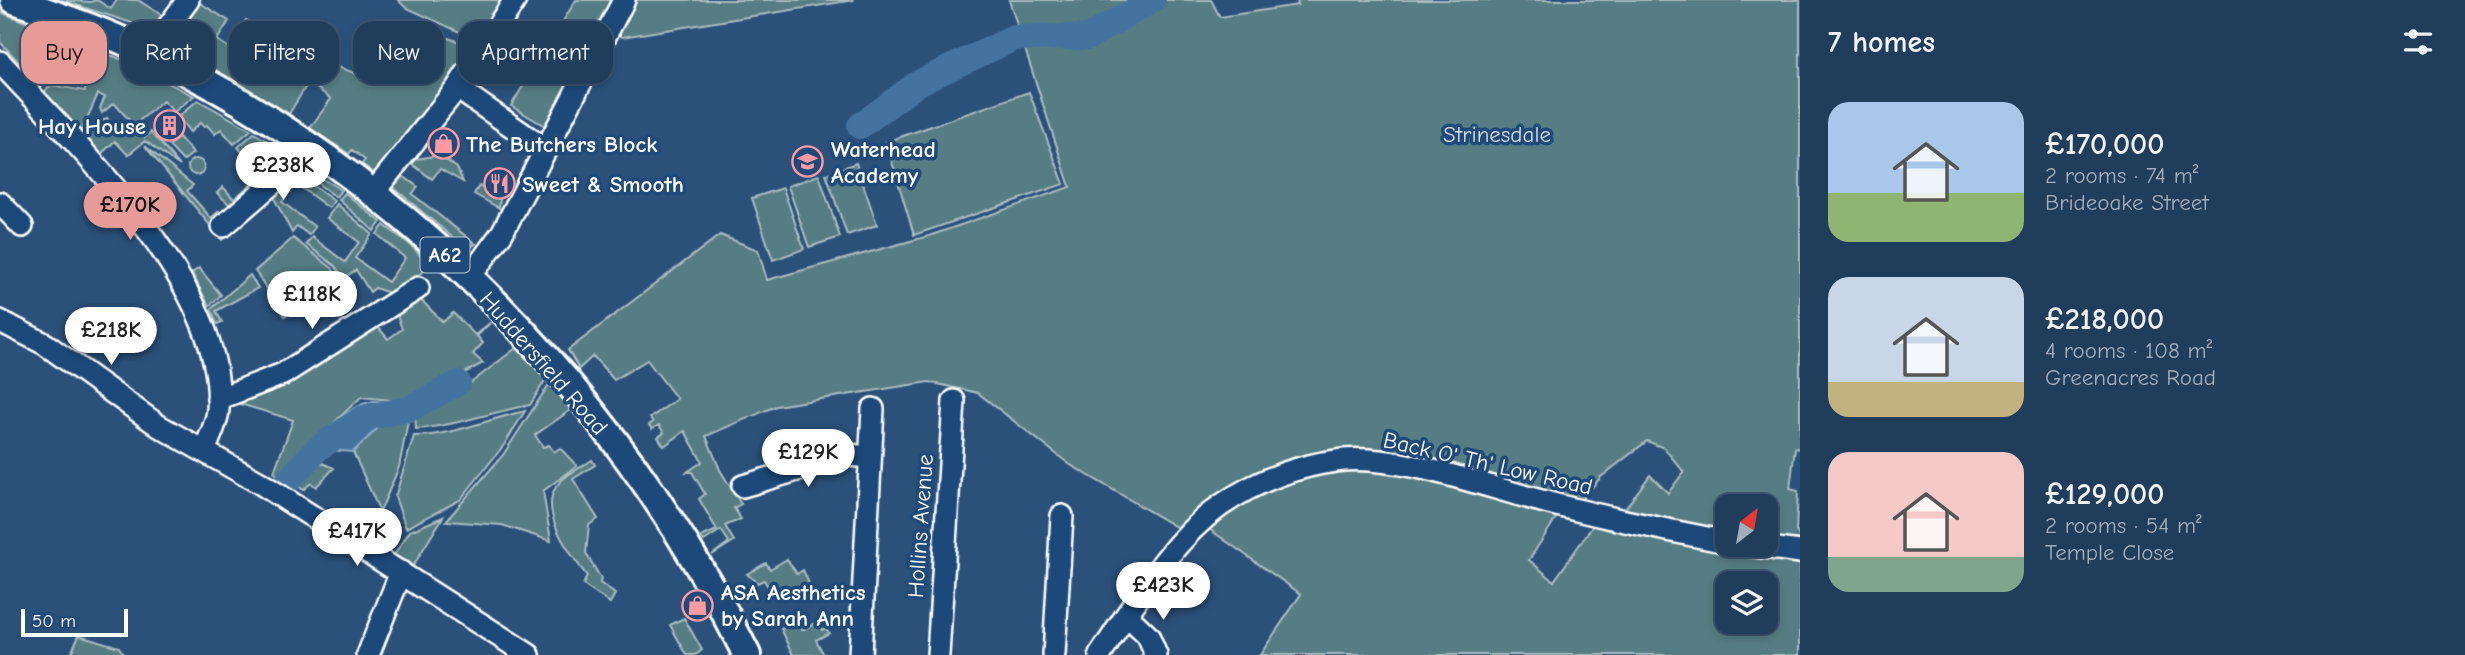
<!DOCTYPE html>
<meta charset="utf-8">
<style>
:root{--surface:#203d5c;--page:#2d4865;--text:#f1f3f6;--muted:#a2aebb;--line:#3d5672;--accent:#e69b98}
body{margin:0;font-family:"Comic Neue",sans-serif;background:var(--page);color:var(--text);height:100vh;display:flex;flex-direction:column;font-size:26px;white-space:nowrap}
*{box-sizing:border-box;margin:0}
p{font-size:23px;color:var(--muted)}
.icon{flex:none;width:38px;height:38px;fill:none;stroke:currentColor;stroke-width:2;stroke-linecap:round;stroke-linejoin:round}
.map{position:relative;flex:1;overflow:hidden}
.sheet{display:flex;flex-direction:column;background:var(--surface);width:665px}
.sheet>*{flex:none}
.hud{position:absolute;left:21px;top:21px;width:665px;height:63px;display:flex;gap:14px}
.needle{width:46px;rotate:31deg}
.tools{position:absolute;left:1715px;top:494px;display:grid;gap:14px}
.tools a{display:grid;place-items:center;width:63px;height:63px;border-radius:14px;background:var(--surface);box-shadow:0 4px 10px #0003,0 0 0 2px var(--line);font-size:35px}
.scale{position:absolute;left:21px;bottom:18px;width:107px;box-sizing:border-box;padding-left:7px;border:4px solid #fff;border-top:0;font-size:19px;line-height:24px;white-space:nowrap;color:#fff;-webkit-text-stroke:5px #1f4a7a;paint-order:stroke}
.price{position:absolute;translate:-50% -60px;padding:0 16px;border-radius:24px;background:#fff;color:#222;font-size:23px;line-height:46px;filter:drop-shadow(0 2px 4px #0008)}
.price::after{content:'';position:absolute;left:50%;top:42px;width:21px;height:16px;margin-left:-10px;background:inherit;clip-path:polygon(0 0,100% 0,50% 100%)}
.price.on{background:var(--accent);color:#111}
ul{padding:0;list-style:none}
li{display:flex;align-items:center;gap:21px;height:175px;padding:0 28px}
li span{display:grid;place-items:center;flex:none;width:196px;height:140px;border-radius:21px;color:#555}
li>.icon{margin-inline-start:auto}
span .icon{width:84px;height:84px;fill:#fffc;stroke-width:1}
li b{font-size:30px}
h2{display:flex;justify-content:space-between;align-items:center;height:84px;padding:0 28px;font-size:30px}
.pill{padding:0 24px;border-radius:21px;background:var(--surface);box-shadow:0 4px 10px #0003,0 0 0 2px var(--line);font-size:24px;line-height:63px}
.pill.on{background:var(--accent);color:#111}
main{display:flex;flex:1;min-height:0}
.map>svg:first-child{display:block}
</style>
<main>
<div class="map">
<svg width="1800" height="655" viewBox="0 0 1800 655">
<rect width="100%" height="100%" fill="#2b517b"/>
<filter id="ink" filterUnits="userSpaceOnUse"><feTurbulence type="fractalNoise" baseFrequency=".0143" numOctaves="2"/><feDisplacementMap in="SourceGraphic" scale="14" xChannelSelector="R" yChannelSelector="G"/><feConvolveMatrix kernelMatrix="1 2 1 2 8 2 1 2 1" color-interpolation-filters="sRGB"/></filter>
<g filter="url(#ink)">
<!-- green -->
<path fill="#567d83" stroke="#aabec1" stroke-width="2" fill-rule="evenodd" d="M61,0L90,2L97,0L111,9L117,0H138L163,16L147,28Z
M398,0H503L477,40L405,7Z
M576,0H613L545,126L511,106Z
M631,0H854L622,37L615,31Z
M1009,0H1211L1220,17L1298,5L1297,0H1800V449L1795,448L1790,489L1798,491L1796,531L1800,537V549L1766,544V506H1727V538L1622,513L1650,475L1668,493L1684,472L1664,448L1647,441L1601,477L1581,500L1572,503L1344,452L1183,531L1069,464L978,393L929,382L776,406L706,436L720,470L741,504L734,508L741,519L725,526L734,541L712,555L729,542L721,530L704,541L701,537L717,530L699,499L705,494L692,472H687L702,462L685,431L664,446L658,437L664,433L659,425L652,429L649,425L653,422L650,418L677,399L647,360L614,380L593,356L579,369L568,350L720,235L758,250L767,280L929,236L1070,187Z
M200,3L229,21L217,40L239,54L251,34L241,27L246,20L259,29L247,53L286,77L292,71L288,66L297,53L282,43L286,37L322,61L357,74L399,75L429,61L445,37L472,46L441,91L374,173L362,164L365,160L352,150L349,154L310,128L331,99L310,83L319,65L289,114L173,46V40Z
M0,12L123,60L194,96L174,112L163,101L134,125L145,137L151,132L180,166L145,141L128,155L115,141L100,155L86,139L91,130L107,118L118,135L132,123L114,103L102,113L100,108L105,97L98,94L81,132L44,92L51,85L85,91L89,68L60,61L39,83L0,42Z
M1029,92L1064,184L914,235L886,142Z
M198,100L251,130L234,144L221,129L215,134L207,125L204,127L200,123L190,132L178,117Z
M254,133L283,150V163L233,208L217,193L223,187L234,199L252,183L242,172L252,164L238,147Z
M179,137L193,153L183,161L169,146Z
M145,146L193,185L187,191L211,218L219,211L223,216L216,224L226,236L222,240Z
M439,155L457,168L463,182L440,169L432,179L412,164L417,159Z
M188 167a8 8 0 1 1 16 0a8 8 0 1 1-16 0Z
M856,163L877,225L847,235L826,174Z
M306,169L341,190L336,197L301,171Z
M297,174L334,201L329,208L296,184L282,202L315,227L309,235L297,226L292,233L274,198Z
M819,175L840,237L809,247L788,186Z
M403,176L418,187L412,194L476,244L468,248L459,243L393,187Z
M479,186L500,199L499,208L474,194Z
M783,188L804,249L773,260L752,198Z
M345,193L381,222L374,231L339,200Z
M337,204L372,234L355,258L388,282L405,258L377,234L384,225C397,236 428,252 424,271L392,294L375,288L370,292L356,270L344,278L335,266L306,244L312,237L345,262L359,242L327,218Z
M293,238L332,268L339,280L285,316L255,271Z
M199,268L221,295L209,306L192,273Z
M250,275L258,288L216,311L222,322L217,324L211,309Z
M419,298L443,322L453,313L475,335L491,322L477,336L483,343L473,354L483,363L411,402L361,397L319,437L283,480L274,472L293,420L240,404L249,396L285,385L369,325L378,327L388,339L402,329L396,312Z
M516,348L546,379L530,405C491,412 455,426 416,429L415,413L454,396Z
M550,383L572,409L535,435L543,447L549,445L554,452L560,448L577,466L543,491L551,541L502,525L446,521L503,455Z
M525,411L504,445L460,500L406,528L395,497L414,436C452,436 488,419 525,411Z
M391,415L409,416L399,467L380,512L353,452Z
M313,459L334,468L316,487L311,483L303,490L291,480Z
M592,460L595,465L573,479L598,519L589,525L586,553L601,579L600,583L615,594L610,603L583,585L587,576C571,555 534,508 560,482C568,473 582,467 592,460Z
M1356,468L1399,472L1560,512L1529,560L1554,581L1596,521L1800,556V655H1260L1301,594L1202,524L1226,507L1307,472ZM1727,583H1766V621H1727Z
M443,517L413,566L394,555L410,531Z
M787,559L797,574L803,570L811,588L794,598L787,587L773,595L764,580L757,583L747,574L766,563L770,569Z
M684,618L702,650L696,655H687L670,625Z
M797,621L802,630L818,622L822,630L826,628L829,633L816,640L824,655H794L781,629Z
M79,635L119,647L124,655H70Z"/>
<!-- water -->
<path fill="#4473a0" stroke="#8fabc6" stroke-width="2" d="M373,401L409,404V416L391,415L353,452L317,449C327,427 350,406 373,401Z"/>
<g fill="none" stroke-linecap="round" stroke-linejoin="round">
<!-- river -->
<path stroke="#4473a0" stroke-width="26" d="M860,126L918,83L1014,38L1088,37L1153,0
M288,481L317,449L363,418L409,409L458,383"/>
<defs>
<path id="minor" d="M149,53L188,0
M0,62C77,146 228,288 218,410C217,424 209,438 204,451
M457,88L546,150
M373,193L457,88L515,0
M0,203L22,226
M223,226L283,174L304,143
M469,278L502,233L624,0
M0,321L45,344L159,426L260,483L529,655
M218,399L283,374L418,288
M743,486L848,455L869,457
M1740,544L1800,552
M1127,616L1148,636L1156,655
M368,655L401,572
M860,655L873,409
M938,655L954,401
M1054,655L1062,516
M1100,655C1135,604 1168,543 1220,506C1256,481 1299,465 1343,460C1401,455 1487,487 1545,502C1605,518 1666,530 1727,542"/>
<path id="major" d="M14,0C59,16 104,31 147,52C406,175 620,400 747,655"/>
</defs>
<!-- minor casing -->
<use href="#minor" stroke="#fff" stroke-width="26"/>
<!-- major casing -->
<use href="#major" stroke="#fff" stroke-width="32"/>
<!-- minor -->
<use href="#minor" stroke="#1f4a7a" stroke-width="21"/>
<!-- major -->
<use href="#major" stroke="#1f4a7a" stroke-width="26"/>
</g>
</g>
<!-- icons -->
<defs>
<symbol id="building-ring" viewBox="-11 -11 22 22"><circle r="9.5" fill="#1f4a7a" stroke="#ff9aa2" stroke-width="1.5"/><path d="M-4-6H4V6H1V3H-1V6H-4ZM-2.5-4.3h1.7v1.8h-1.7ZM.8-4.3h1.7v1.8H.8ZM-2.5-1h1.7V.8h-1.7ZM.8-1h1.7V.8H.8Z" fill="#ff9aa2"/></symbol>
<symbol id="shop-ring" viewBox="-11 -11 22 22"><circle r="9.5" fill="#1f4a7a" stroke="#ff9aa2" stroke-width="1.5"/><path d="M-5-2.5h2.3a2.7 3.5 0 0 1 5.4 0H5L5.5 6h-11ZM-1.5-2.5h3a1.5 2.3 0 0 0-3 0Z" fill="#ff9aa2"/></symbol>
<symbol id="school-ring" viewBox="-11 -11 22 22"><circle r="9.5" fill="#1f4a7a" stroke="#ff9aa2" stroke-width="1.5"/><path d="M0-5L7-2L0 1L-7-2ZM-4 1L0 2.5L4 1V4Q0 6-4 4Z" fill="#ff9aa2"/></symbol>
<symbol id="restaurant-ring" viewBox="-11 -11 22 22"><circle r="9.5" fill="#1f4a7a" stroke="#ff9aa2" stroke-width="1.5"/><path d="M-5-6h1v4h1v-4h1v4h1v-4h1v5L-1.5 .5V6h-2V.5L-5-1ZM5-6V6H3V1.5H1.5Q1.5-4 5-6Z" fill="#ff9aa2"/></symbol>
</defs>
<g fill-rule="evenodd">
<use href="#building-ring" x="152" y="108" width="35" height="35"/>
<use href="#shop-ring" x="426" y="126" width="35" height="35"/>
<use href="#school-ring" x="790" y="144" width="35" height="35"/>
<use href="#restaurant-ring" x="482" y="166" width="35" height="35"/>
<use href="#shop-ring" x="680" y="588" width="35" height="35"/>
</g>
<g text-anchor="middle" stroke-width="7" stroke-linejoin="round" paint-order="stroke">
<!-- shield labels -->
<rect fill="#1f4a7a" stroke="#bcc9d7" stroke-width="2" x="420.5" y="237.5" width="49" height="35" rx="5"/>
<g font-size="21" font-weight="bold" fill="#fff">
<text x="445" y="262">A62</text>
</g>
<!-- poi labels -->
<g font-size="23" font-weight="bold" fill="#fff" stroke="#1f4a7a" text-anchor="start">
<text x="146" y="134" text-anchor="end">Hay House</text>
<text x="466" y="152">The Butchers Block</text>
<text x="831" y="157">Waterhead<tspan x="831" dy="26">Academy</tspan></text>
<text x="522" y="192">Sweet &amp; Smooth</text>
<text x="721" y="600">ASA Aesthetics<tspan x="721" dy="26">by Sarah Ann</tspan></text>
</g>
<!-- park labels -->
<g font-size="23" fill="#d5dee0" stroke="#1f4a7a">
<text x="1497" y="142">Strinesdale</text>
</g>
<!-- street labels -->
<g font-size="23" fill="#fff" stroke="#1f4a7a">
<text transform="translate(544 363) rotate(49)" y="8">Huddersfield Road</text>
<text transform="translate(1488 463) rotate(13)" y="8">Back O' Th' Low Road</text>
<text transform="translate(920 526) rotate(-86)" y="8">Hollins Avenue</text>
</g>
</g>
</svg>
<div class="tools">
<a><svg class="needle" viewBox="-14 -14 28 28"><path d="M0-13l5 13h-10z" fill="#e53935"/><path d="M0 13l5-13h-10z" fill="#a2aebb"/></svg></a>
<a><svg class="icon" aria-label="layers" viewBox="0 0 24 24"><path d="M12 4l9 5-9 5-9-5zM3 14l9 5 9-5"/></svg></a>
</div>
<div class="scale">50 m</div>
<b class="price" style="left:283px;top:202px">£238K</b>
<b class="price on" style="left:130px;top:242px">£170K</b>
<b class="price" style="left:312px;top:331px">£118K</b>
<b class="price" style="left:111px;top:367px">£218K</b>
<b class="price" style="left:808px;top:489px">£129K</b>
<b class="price" style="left:357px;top:568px">£417K</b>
<b class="price" style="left:1163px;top:622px">£423K</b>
<div class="hud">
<a class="pill on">Buy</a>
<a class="pill">Rent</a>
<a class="pill">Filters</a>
<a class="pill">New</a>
<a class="pill">Apartment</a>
</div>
</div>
<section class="sheet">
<h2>7 homes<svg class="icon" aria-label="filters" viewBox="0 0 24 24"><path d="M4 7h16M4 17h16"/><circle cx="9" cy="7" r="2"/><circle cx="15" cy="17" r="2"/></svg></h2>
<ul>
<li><span style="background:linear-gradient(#a9c7e8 65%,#8fb573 0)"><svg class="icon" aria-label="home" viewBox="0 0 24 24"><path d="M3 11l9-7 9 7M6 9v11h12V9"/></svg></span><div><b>£170,000</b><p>2 rooms · 74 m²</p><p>Brideoake Street</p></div></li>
<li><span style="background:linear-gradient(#c9d6e8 75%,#c2b280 0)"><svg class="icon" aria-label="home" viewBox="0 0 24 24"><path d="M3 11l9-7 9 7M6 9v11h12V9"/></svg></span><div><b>£218,000</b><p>4 rooms · 108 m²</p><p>Greenacres Road</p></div></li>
<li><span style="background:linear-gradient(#f6c9c9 75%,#7fa58c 0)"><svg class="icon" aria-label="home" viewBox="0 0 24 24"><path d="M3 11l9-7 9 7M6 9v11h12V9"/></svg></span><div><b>£129,000</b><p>2 rooms · 54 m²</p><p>Temple Close</p></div></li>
</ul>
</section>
</main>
